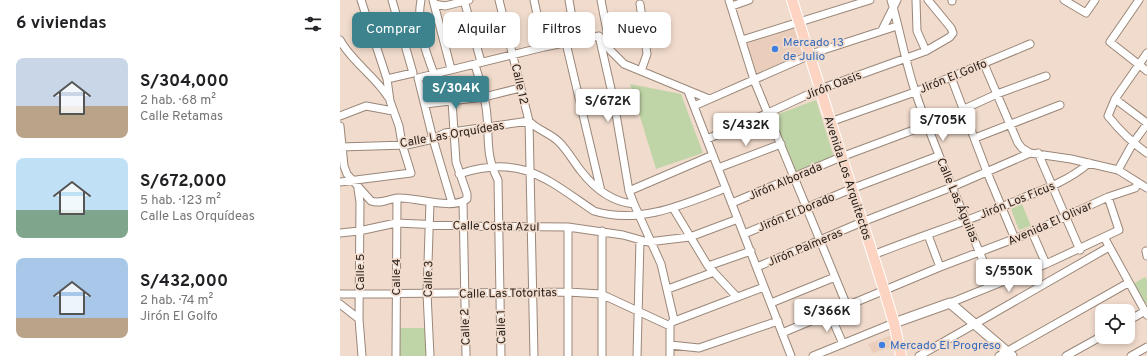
<!DOCTYPE html>
<html lang="es">
<meta charset="utf-8">
<style>
:root{--surface:#fff;--page:#f6f6f6;--text:#202124;--muted:#757577;--accent:#3c838d}
body{margin:0;font-family:Overpass,sans-serif;background:var(--page);color:var(--text);height:100vh;display:flex;flex-direction:column;font-size:15px;white-space:nowrap}
*{box-sizing:border-box;margin:0}
p{font-size:13px;color:var(--muted)}
.icon{flex:none;width:22px;height:22px;fill:none;stroke:currentColor;stroke-width:2;stroke-linecap:round;stroke-linejoin:round}
.map{position:relative;flex:1;overflow:hidden}
.details{display:flex;flex-direction:column;background:var(--surface);width:340px}
.details>*{flex:none}
.guide{position:absolute;left:12px;top:12px;width:380px;height:36px;display:flex;gap:8px}
.controls{position:absolute;left:755px;top:304px;display:grid;gap:8px}
.controls a{display:grid;place-items:center;width:40px;height:40px;border-radius:8px;background:var(--surface);box-shadow:0 2px 6px #0003;font-size:20px}
.price{position:absolute;translate:-50% -34px;padding:0 9px;border-radius:4px;background:#fff;color:#222;font-size:13px;line-height:26px;filter:drop-shadow(0 1px 2px #0008)}
.price::after{content:'';position:absolute;left:50%;top:24px;width:12px;height:9px;margin-left:-6px;background:inherit;clip-path:polygon(0 0,100% 0,50% 100%)}
.price.selected{background:var(--accent);color:#fff}
ul{padding:0;list-style:none}
li{display:flex;align-items:center;gap:12px;height:100px;padding:0 16px}
li span{display:grid;place-items:center;flex:none;width:112px;height:80px;border-radius:8px;color:#555}
li>.icon{margin-inline-start:auto}
span .icon{width:48px;height:48px;fill:#fffc;stroke-width:1}
li b{font-size:17px}
h2{display:flex;justify-content:space-between;align-items:center;height:48px;padding:0 16px;font-size:17px}
.tag{padding:0 14px;border-radius:8px;background:var(--surface);box-shadow:0 2px 6px #0003;font-size:14px;line-height:36px}
.tag.selected{background:var(--accent);color:#fff}
main{display:flex;flex:1;min-height:0}
.map>svg:first-child{display:block}
</style>
<main>
<section class="details">
<h2>6 viviendas<svg class="icon" aria-label="filters" viewBox="0 0 24 24"><path d="M4 7h16M4 17h16"/><circle cx="9" cy="7" r="2"/><circle cx="15" cy="17" r="2"/></svg></h2>
<ul>
<li><span style="background:linear-gradient(#c9d6e8 60%,#b9a48a 0)"><svg class="icon" aria-label="home" viewBox="0 0 24 24"><path d="M3 11l9-7 9 7M6 9v11h12V9"/></svg></span><div><b>S/304,000</b><p>2 hab. · 68 m²</p><p>Calle Retamas</p></div></li>
<li><span style="background:linear-gradient(#bfe0f5 65%,#7fa58c 0)"><svg class="icon" aria-label="home" viewBox="0 0 24 24"><path d="M3 11l9-7 9 7M6 9v11h12V9"/></svg></span><div><b>S/672,000</b><p>5 hab. · 123 m²</p><p>Calle Las Orquídeas</p></div></li>
<li><span style="background:linear-gradient(#a9c7e8 75%,#b9a48a 0)"><svg class="icon" aria-label="home" viewBox="0 0 24 24"><path d="M3 11l9-7 9 7M6 9v11h12V9"/></svg></span><div><b>S/432,000</b><p>2 hab. · 74 m²</p><p>Jirón El Golfo</p></div></li>
</ul>
</section>
<div class="map">
<svg width="807" height="356" viewBox="0 0 807 356">
<rect width="100%" height="100%" fill="#f1dbcc"/>
<!-- built -->
<path fill="#eacebb" d="M453,26L463,55L416,73L407,43Z
M552,335L555,346L533,353L528,344Z"/>
<!-- green -->
<path fill="#c0d5a7" d="M290,84L341,94L363,153L316,169Z
M476,100L494,157L455,173L433,116Z
M682,204L691,226L679,230L671,209Z
M805,277L807,280V303L804,305L793,284Z
M60,328H88L89,356H60Z"/>
<g fill="none" stroke-linecap="round" stroke-linejoin="round">
<defs>
<path id="street" d="M81,0C76,26 85,50 94,74
M93,0L111,69
M124,0L141,62
M159,0L189,121L194,356
M194,0L204,47
M229,0L236,41
M261,0L270,47
M389,0L414,80L507,306
M551,0C560,30 565,61 575,91C597,157 627,220 653,285
M576,0L577,31L586,51
M612,0V1
M724,0L746,13L755,0
M799,0L770,42L807,71
M94,4L105,6L129,0
M300,4L307,54L301,71
M392,6L409,0
M542,30L557,0
M259,36L274,102L289,191L294,204
M0,40C12,62 35,76 48,97
M402,40L530,0
M226,43L261,191
M807,53L775,99L768,116C780,131 791,142 807,153
M644,64L678,143L682,148L690,153L731,159L778,170L793,143L807,124
M135,65C140,81 146,99 147,116C149,140 146,157 158,180L161,356
M611,77L647,172L675,239
M47,79L73,73L52,0
M348,91L451,356
M775,99L807,123
M85,104L144,97L180,88
M354,106L477,52L557,26
M242,110L274,102
M622,110L657,94L706,76
M0,116L26,106L53,111
M189,121C197,130 210,133 219,142C228,151 233,161 241,171C255,189 272,202 294,204L321,264L334,320
M490,122L575,92L690,44
M0,126L4,166L7,174L31,201C42,205 51,197 61,198C79,198 112,210 127,199V194L116,162L112,101
M635,138L720,105
M367,139L428,113L480,89L586,51L610,37L613,33L611,28L588,0
M0,147L67,145L93,139L105,133L189,121
M698,153L740,250
M378,168L441,144
M778,170L807,188
M119,174C182,154 205,178 254,211C299,225 345,204 386,188
M0,182L71,173L62,144L59,126L50,101L47,79L21,0
M18,189L20,202L19,319L22,356
M289,191L373,155
M90,202L87,293L90,356
M123,202L126,356
M112,203L93,139L78,78L204,47L259,36L271,51L284,64L369,99
M392,203L501,157L587,125
M333,208L368,266L396,296
M228,227V356
M262,231V356
M692,232L706,264
M0,233L19,231L56,223L124,226L228,227L283,235L308,242L350,237L398,219
M404,234L511,189L598,156
M588,235L600,267
M764,237L807,315
M806,251L807,256
M533,255C583,235 635,219 685,197C708,188 731,179 749,163
M368,266L411,251
M417,267L522,222L612,187L690,153
M328,289L374,272
M0,294L228,292L261,294L330,326
M431,303L495,277
M610,303L706,264L779,230L768,197
M0,304L19,319
M490,314L503,344
M788,321L805,311
M332,322L424,287
M330,326V356
M442,333L600,267L692,232L768,197L795,188L799,183
M330,345L359,348L438,321
M56,356L57,198
M297,356L300,240
M473,356L554,323
M579,356L769,247
M659,356L788,283
M726,356L762,336
M791,356L807,347"/>
<path id="secondary" d="M554,323L610,303L672,356"/>
<path id="primary" d="M452,0L544,290L554,323L561,356"/>
</defs>
<!-- street casing -->
<use href="#street" stroke="#9a8779" stroke-width="9"/>
<!-- secondary casing -->
<use href="#secondary" stroke="#9a8779" stroke-width="11"/>
<!-- primary casing -->
<use href="#primary" stroke="#fff" stroke-width="12"/>
<!-- street -->
<use href="#street" stroke="#fff" stroke-width="7"/>
<!-- secondary -->
<use href="#secondary" stroke="#fff" stroke-width="9"/>
<!-- primary -->
<use href="#primary" stroke="#fcd4c1" stroke-width="10"/>
</g>
<!-- markers -->
<g fill="#3f7fe0" stroke="#f1dbcc" stroke-width="1.5">
<circle cx="435" cy="49" r="4"/>
<circle cx="542" cy="345" r="4"/>
</g>
<g text-anchor="middle" stroke-width="3.5" stroke-linejoin="round" paint-order="stroke">
<!-- shop labels -->
<g font-size="12" fill="#366cbe" stroke="#f1dbcc" text-anchor="start">
<text x="443" y="46">Mercado 13<tspan x="443" dy="14">de Julio</tspan></text>
<text x="550" y="349">Mercado El Progreso</text>
</g>
<!-- street labels -->
<g font-size="12" fill="#251d18" stroke="#f1dbcc">
<text transform="translate(613 76) rotate(-22)" y="4">Jirón El Golfo</text>
<text transform="translate(180 84) rotate(77)" y="4">Calle 12</text>
<text transform="translate(493 85) rotate(-21)" y="4">Jirón Oasis</text>
<text transform="translate(112 134) rotate(-10)" y="4">Calle Las Orquídeas</text>
<text transform="translate(508 178) rotate(72)" y="4">Avenida Los Arquitectos</text>
<text transform="translate(445 181) rotate(-23)" y="4">Jirón Alborada</text>
<text transform="translate(618 200) rotate(67)" y="4">Calle Las Águilas</text>
<text transform="translate(677 200) rotate(-22)" y="4">Jirón Los Ficus</text>
<text transform="translate(456 212) rotate(-23)" y="4">Jirón El Dorado</text>
<text transform="translate(710 223) rotate(-24)" y="4">Avenida El Olivar</text>
<text transform="translate(156 226) rotate(1)" y="4">Calle Costa Azul</text>
<text transform="translate(465 247) rotate(-23)" y="4">Jirón Palmeras</text>
<text transform="translate(20 272) rotate(-90)" y="4">Calle 5</text>
<text transform="translate(56 277) rotate(-90)" y="4">Calle 4</text>
<text transform="translate(88 279) rotate(-89)" y="4">Calle 3</text>
<text transform="translate(168 293) rotate(-1)" y="4">Calle Las Totoritas</text>
<text transform="translate(125 327) rotate(-92)" y="4">Calle 2</text>
<text transform="translate(161 327) rotate(-91)" y="4">Calle 1</text>
</g>
</g>
</svg>
<div class="controls">
<a><svg class="icon" aria-label="locate" viewBox="0 0 24 24"><circle cx="12" cy="12" r="6"/><path d="M12 2v4M12 18v4M2 12h4M18 12h4"/></svg></a>
</div>
<b class="price selected" style="left:116px;top:110px">S/304K</b>
<b class="price" style="left:268px;top:123px">S/672K</b>
<b class="price" style="left:603px;top:142px">S/705K</b>
<b class="price" style="left:406px;top:147px">S/432K</b>
<b class="price" style="left:669px;top:293px">S/550K</b>
<b class="price" style="left:487px;top:333px">S/366K</b>
<div class="guide">
<a class="tag selected">Comprar</a>
<a class="tag">Alquilar</a>
<a class="tag">Filtros</a>
<a class="tag">Nuevo</a>
</div>
</div>
</main>
